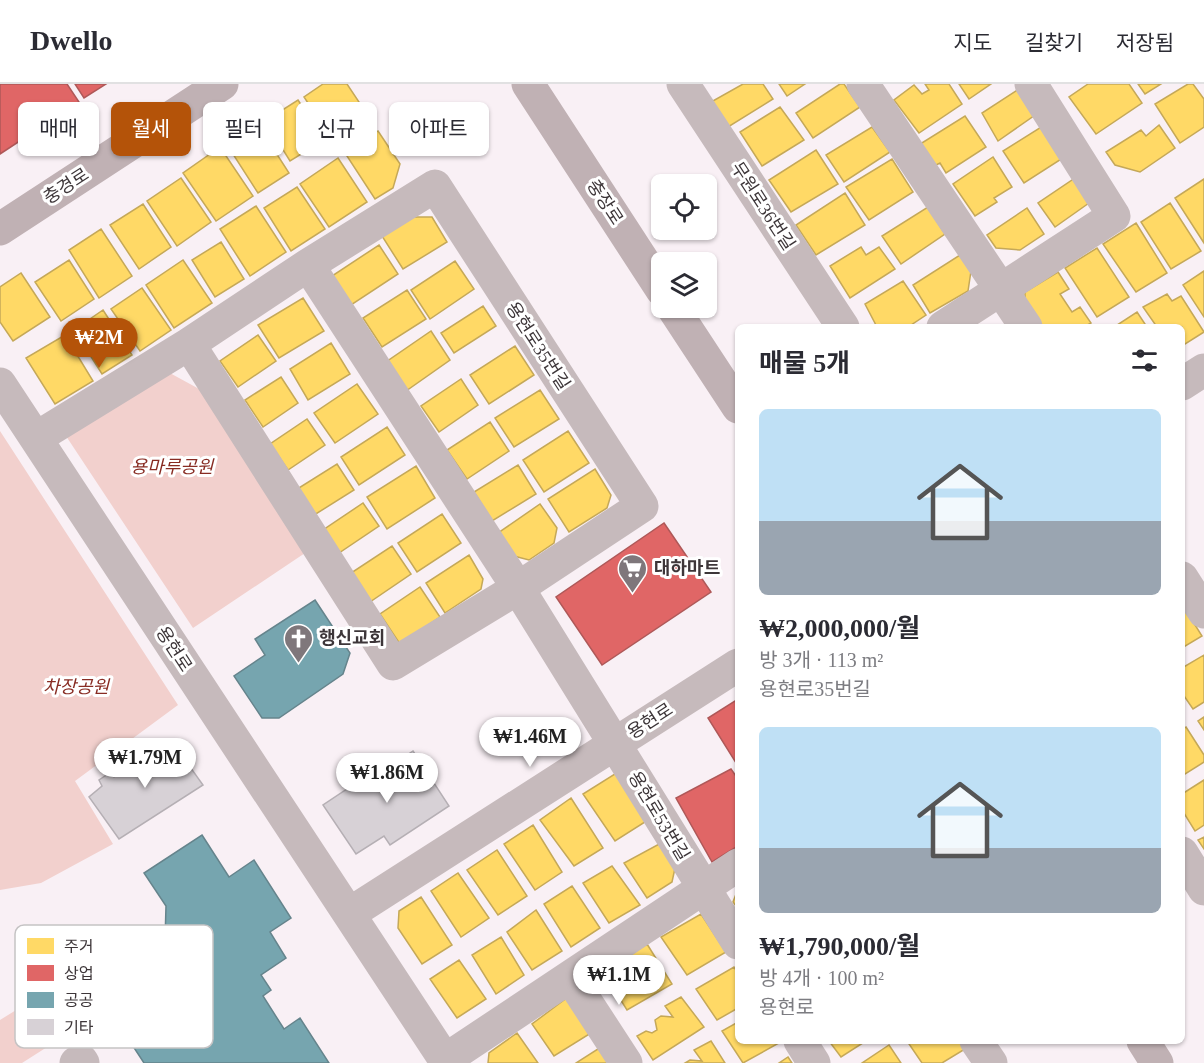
<!DOCTYPE html>
<html lang="ko">
<meta charset="utf-8">
<style>
:root{--surface:#fff;--page:#f2f2f3;--text:#2b2b33;--muted:#7c7c81;--line:#e1e1e2;--accent:#b45309}
body{margin:0;font-family:"Times New Roman","Noto Sans KR",serif;background:var(--page);color:var(--text);height:100vh;display:flex;flex-direction:column;font-size:22px;white-space:nowrap}
*{box-sizing:border-box;margin:0}
p{font-size:20px;color:var(--muted)}
.icon{flex:none;width:33px;height:33px;fill:none;stroke:currentColor;stroke-width:2;stroke-linecap:round;stroke-linejoin:round}
.map{position:relative;flex:1;overflow:hidden}
.drawer{position:absolute;left:735px;top:240px;width:450px;height:720px;display:flex;flex-direction:column;background:var(--surface);border-radius:9px;box-shadow:0 2px 4px #0004}
.drawer>*{flex:none}
.top-card{position:absolute;left:18px;top:18px;width:570px;height:54px;display:flex;gap:12px}
.tools{position:absolute;left:651px;top:90px;display:grid;gap:12px}
.tools a{display:grid;place-items:center;width:66px;height:66px;border-radius:9px;background:var(--surface);box-shadow:0 2px 4px #0004;font-size:30px}
.price{position:absolute;translate:-50% -51px;padding:0 14px;border-radius:21px;background:#fff;color:#222;font-size:20px;line-height:39px;filter:drop-shadow(0 2px 3px #0008)}
.price::after{content:'';position:absolute;left:50%;top:36px;width:18px;height:14px;margin-left:-9px;background:inherit;clip-path:polygon(0 0,100% 0,50% 100%)}
.price.current{background:var(--accent);color:#fff}
ul{padding:0;list-style:none}
li{display:grid;align-content:center;gap:12px;height:318px;padding:0 24px}
li span{display:grid;place-items:center;height:186px;border-radius:9px;color:#555}
li>.icon{margin-inline-start:auto}
span .icon{width:108px;height:108px;fill:#fffc;stroke-width:1}
li b{font-size:26px}
h2{display:flex;justify-content:space-between;align-items:center;height:72px;padding:0 24px;font-size:26px}
.tag{padding:0 21px;border-radius:9px;background:var(--surface);box-shadow:0 2px 4px #0004;font-size:21px;line-height:54px}
.tag.current{background:var(--accent);color:#fff}
header{display:flex;align-items:center;gap:36px;box-sizing:border-box;height:84px;padding:0 30px;background:var(--surface);border-bottom:2px solid var(--line)}
header strong{font-size:28px}
nav{display:flex;gap:33px;margin-inline-start:auto;font-size:21px}
.map>svg:first-child{display:block}
</style>
<header>
<strong>Dwello</strong>
<nav><a>지도</a><a>길찾기</a><a>저장됨</a></nav>
</header>
<div class="map">
<svg width="1204" height="979" viewBox="0 0 1204 979">
<rect width="100%" height="100%" fill="#f9f0f5"/>
<!-- green -->
<path fill="#f2d0cd" d="M168,288L212,312L308,467L193,544L66,352Z
M0,347L178,621L75,697L113,760L41,799L0,806Z
M63,897L88,937L22,979H0V936Z"/>
<!-- homes -->
<path fill="#ffd966" stroke="#c5a858" stroke-width="1.5" d="M323,0H347L359,18L348,25L356,38L331,54L304,13Z
M743,0H763L773,15L728,43L711,18Z
M779,0H805L787,12Z
M840,0H844L860,23L813,54L796,29Z
M925,0H949L962,20L919,49L894,16L914,1L922,10L929,6Z
M959,0H991L969,15Z
M1088,0H1129L1142,19L1096,50L1069,13Z
M1138,0H1161L1145,10Z
M1188,0H1193L1204,15V43L1180,59L1155,20Z
M1022,3L1038,29L998,57L982,29Z
M298,16L324,56L290,77L265,37Z
M780,23L804,56L762,82L740,48Z
M965,32L986,63L946,89L940,79L932,83L917,62Z
M1046,40L1066,72L1024,99L1003,67Z
M1159,41L1175,64L1140,88L1115,81L1106,68L1141,46L1146,52Z
M872,43L890,68L844,98L826,71Z
M262,47L289,89L258,109L231,67Z
M378,47L400,80L393,104L375,115L345,69Z
M220,63L253,112L216,137L183,89Z
M816,66L838,100L791,128L769,96Z
M993,73L1012,103L994,114L997,118L975,132L953,100Z
M338,74L367,118L329,143L300,100Z
M892,75L913,108L869,136L846,103Z
M1081,90L1089,119L1055,143L1038,119Z
M181,94L211,138L177,162L147,117Z
M1204,95V159L1175,114Z
M297,103L325,145L291,167L264,124Z
M845,109L865,141L816,171L796,141Z
M1170,119L1201,167L1171,185L1141,138Z
M143,120L171,163L139,185L110,141Z
M256,122L286,168L250,192L220,145Z
M928,123L945,150L901,180L882,152Z
M1027,124L1044,150L1020,166L996,164L987,151Z
M413,133H432L447,158L403,185L382,152Z
M1136,139L1167,189L1136,208L1103,160Z
M101,145L132,192L99,214L69,166Z
M221,158L244,195L215,213L192,176Z
M379,161L398,190L351,221L332,192Z
M861,163L866,171L879,163L895,185L850,214L830,182Z
M1097,164L1129,213L1097,233L1065,184Z
M960,171L971,187L968,207L930,229L913,201Z
M69,176L94,215L61,237L35,198Z
M183,176L212,219L174,244L146,201Z
M455,177L474,205L430,235L411,206Z
M1204,187V233L1183,201Z
M1058,188L1069,205L1060,210L1072,228L1080,223L1091,239L1084,243H1041L1025,218V208Z
M21,189L50,233L13,257L0,238V203Z
M903,197L926,231L908,243H877L865,220Z
M142,204L171,246L140,267L111,225Z
M407,206L426,235L382,263L363,234Z
M1167,210L1172,217L1181,212L1204,248L1182,262V243H1157L1143,223Z
M303,214L324,247L279,274L258,241Z
M483,222L496,242L454,269L441,249Z
M103,226L132,271L102,290L74,246Z
M1137,228L1147,243H1114Z
M431,247L450,276L406,307L386,278Z
M65,251L93,297L55,320L26,274Z
M258,251L276,277L238,303L220,277Z
M331,259L350,290L308,316L290,285Z
M515,262L534,291L489,320L470,291Z
M281,293L298,319L263,343L245,316Z
M461,295L478,321L439,348L421,322Z
M357,300L378,330L335,359L314,329Z
M540,306L559,335L514,363L495,334Z
M307,335L325,361L288,386L270,360Z
M490,338L509,367L467,395L447,366Z
M387,343L405,371L359,401L341,373Z
M568,347L589,379L544,408L523,376Z
M337,380L354,406L311,433L294,407Z
M518,381L536,410L492,437L474,408Z
M416,382L435,414L387,445L367,413Z
M595,385L611,411L607,424L569,448L548,415Z
M363,419L379,442L336,471L320,448Z
M540,420L557,444L554,459L529,476L510,471L498,449Z
M442,430L461,459L417,488L398,459Z
M392,462L411,490L367,520L348,491Z
M469,471L483,495L481,505L445,529L426,499Z
M420,503L440,533L400,560L380,530Z
M1182,524L1185,525L1202,552L1182,564Z
M1204,571V618L1193,625L1182,609V584Z
M1204,633V646L1198,637Z
M1186,643L1204,671V678L1182,692V646Z
M618,688L645,738L615,757L583,710Z
M1204,696V741L1195,747L1182,726V710Z
M571,714L603,764L574,782L540,736Z
M533,741L562,788L535,806L504,760Z
M1204,753V765L1198,756Z
M661,759L675,784L672,798L647,814L624,779Z
M497,766L527,812L498,831L467,786Z
M612,782L640,821L609,839L583,799Z
M458,789L489,834L461,853L431,807Z
M572,802L600,844L571,863L544,820Z
M738,805V825L733,818Z
M421,813L452,861L422,880L398,844L399,827Z
M536,826L562,867L532,886L507,848Z
M701,830L726,868L687,891L661,853Z
M501,853L524,891L496,910L472,871Z
M647,860L672,900L627,926L603,888Z
M459,876L486,915L457,934L430,895Z
M734,883L738,890V924L717,936L696,905Z
M568,913L591,949L554,972L532,940Z
M681,913L704,943L653,976L637,952L646,947L652,949L657,946L655,936L661,932L673,933L665,922Z
M738,938V957H778L779,959L743,979L722,947Z
M517,949L538,979H488L489,969Z
M711,957L725,979H685L690,976L702,977L694,966Z
M829,957H866L841,973Z
M907,957H959L965,965L942,979H922Z
M889,961L901,979H862Z
M601,963L613,979H576Z
M788,973L792,979H779Z"/>
<!-- shops -->
<path fill="#e06666" stroke="#af5858" stroke-width="1.5" d="M0,0H67L79,18L0,70Z
M75,0H106L84,14Z
M664,439L711,508L602,581L556,513Z
M738,615V682L708,634Z
M731,685L738,695V762L712,778L676,714Z"/>
<!-- public -->
<path fill="#76a5af" stroke="#65848c" stroke-width="1.5" d="M315,516L350,569L343,590L279,634H262L234,592L265,571L255,555Z
M202,751L229,793L254,776L291,834L270,848L286,874L261,891L271,906L263,912L284,945L300,934L329,979H144L125,950L163,925L166,822L144,789Z"/>
<!-- building -->
<path fill="#d7d1d6" stroke="#b5afb4" stroke-width="1.5" d="M170,655L203,701L119,755L89,713L102,702L99,696L111,688L114,693Z
M413,667L449,722L390,761L384,752L356,770L323,721L395,673L398,677Z"/>
<g fill="none" stroke-linecap="round" stroke-linejoin="round">
<!-- minor -->
<path stroke="#c6babc" stroke-width="33" d="M683,0L843,243
M863,0L1026,243
M435,102L642,422L518,504L393,580L189,260L308,181Z
M308,181L518,504L738,859
M943,243L1114,132L1031,0
M0,300L447,979
M1182,300L1204,286
M36,354L189,260
M1182,494L1204,528
M1182,769L1204,805
M349,830L738,581
M570,893L626,979
M800,957L814,979
M976,957L991,979
M445,976L738,781
M76,979L81,976L83,979"/>
<!-- major -->
<path stroke="#c0b1b4" stroke-width="33" d="M528,0L662,206
M0,145L222,0
M673,224L738,323
M1143,957L1157,979"/>
</g>
<!-- icons -->
<defs>
<symbol id="supermarket-pin" viewBox="-11 -11 22 30"><path d="M0 17L-7.5 6A9.5 9.5 0 1 1 7.5 6Z" fill="#7f777b" stroke="#fff"/><path d="M-6-5.5h2.5l.6 2H6L4.5 2H-2.5L-4.4-4H-6ZM-1.5 3.2a1.3 1.3 0 1 0 .1 0ZM3 3.2a1.3 1.3 0 1 0 .1 0Z" fill="#fff"/></symbol>
<symbol id="church-pin" viewBox="-11 -11 22 30"><path d="M0 17L-7.5 6A9.5 9.5 0 1 1 7.5 6Z" fill="#7f777b" stroke="#fff"/><path d="M-1.2-6h2.4v3.5h3.3v2.4h-3.3V6h-2.4V-.1h-3.3v-2.4h3.3Z" fill="#fff"/></symbol>
</defs>
<g fill-rule="evenodd">
<use href="#supermarket-pin" x="616" y="468" width="33" height="45"/>
<use href="#church-pin" x="282" y="538" width="33" height="45"/>
</g>
<g text-anchor="middle" stroke-width="6" stroke-linejoin="round" paint-order="stroke">
<!-- street labels -->
<g font-size="18" fill="#3d3639" stroke="#fff">
<text transform="translate(66 102) rotate(-33)" y="6">충경로</text>
<text transform="translate(605 118) rotate(57)" y="6">충장로</text>
<text transform="translate(763 122) rotate(57)" y="6">무원로36번길</text>
<text transform="translate(538 262) rotate(57)" y="6">용현로35번길</text>
<text transform="translate(174 565) rotate(57)" y="6">용현로</text>
<text transform="translate(650 637) rotate(-33)" y="6">용현로</text>
<text transform="translate(659 732) rotate(59)" y="6">용현로53번길</text>
</g>
<!-- park labels -->
<g font-size="18" font-style="italic" fill="#882c23" stroke="#fff">
<text x="172" y="389">용마루공원</text>
<text x="76" y="609">차장공원</text>
</g>
<!-- poi labels -->
<g font-size="18" font-weight="bold" fill="#3d3639" stroke="#fff" text-anchor="start">
<text x="654" y="490">대하마트</text>
<text x="319" y="560">행신교회</text>
</g>
</g>
<!-- legend -->
<rect x="15" y="841" width="198" height="123" rx="9" fill="#fff" stroke="#c5c3c4" stroke-width="1.5"/>
<rect x="27" y="854" width="27" height="16" fill="#ffd966"/>
<rect x="27" y="881" width="27" height="16" fill="#e06666"/>
<rect x="27" y="908" width="27" height="16" fill="#76a5af"/>
<rect x="27" y="935" width="27" height="16" fill="#d7d1d6"/>
<g font-size="16" fill="#3d3639">
<text x="64" y="868">주거</text>
<text x="64" y="895">상업</text>
<text x="64" y="922">공공</text>
<text x="64" y="949">기타</text>
</g>
</svg>
<div class="tools">
<a><svg class="icon" aria-label="locate" viewBox="0 0 24 24"><circle cx="12" cy="12" r="6"/><path d="M12 2v4M12 18v4M2 12h4M18 12h4"/></svg></a>
<a><svg class="icon" aria-label="layers" viewBox="0 0 24 24"><path d="M12 4l9 5-9 5-9-5zM3 14l9 5 9-5"/></svg></a>
</div>
<b class="price current" style="left:99px;top:285px">₩2M</b>
<b class="price" style="left:530px;top:684px">₩1.46M</b>
<b class="price" style="left:145px;top:705px">₩1.79M</b>
<b class="price" style="left:387px;top:720px">₩1.86M</b>
<b class="price" style="left:619px;top:922px">₩1.1M</b>
<div class="top-card">
<a class="tag">매매</a>
<a class="tag current">월세</a>
<a class="tag">필터</a>
<a class="tag">신규</a>
<a class="tag">아파트</a>
</div>
<section class="drawer">
<h2>매물 5개<svg class="icon" aria-label="filters" viewBox="0 0 24 24"><path d="M4 7h16M4 17h16"/><circle cx="9" cy="7" r="2"/><circle cx="15" cy="17" r="2"/></svg></h2>
<ul>
<li><span style="background:linear-gradient(#bfe0f5 60%,#9aa5b1 0)"><svg class="icon" aria-label="home" viewBox="0 0 24 24"><path d="M3 11l9-7 9 7M6 9v11h12V9"/></svg></span><div><b>₩2,000,000/월</b><p>방 3개 · 113 m²</p><p>용현로35번길</p></div></li>
<li><span style="background:linear-gradient(#bfe0f5 65%,#9aa5b1 0)"><svg class="icon" aria-label="home" viewBox="0 0 24 24"><path d="M3 11l9-7 9 7M6 9v11h12V9"/></svg></span><div><b>₩1,790,000/월</b><p>방 4개 · 100 m²</p><p>용현로</p></div></li>
</ul>
</section>
</div>
